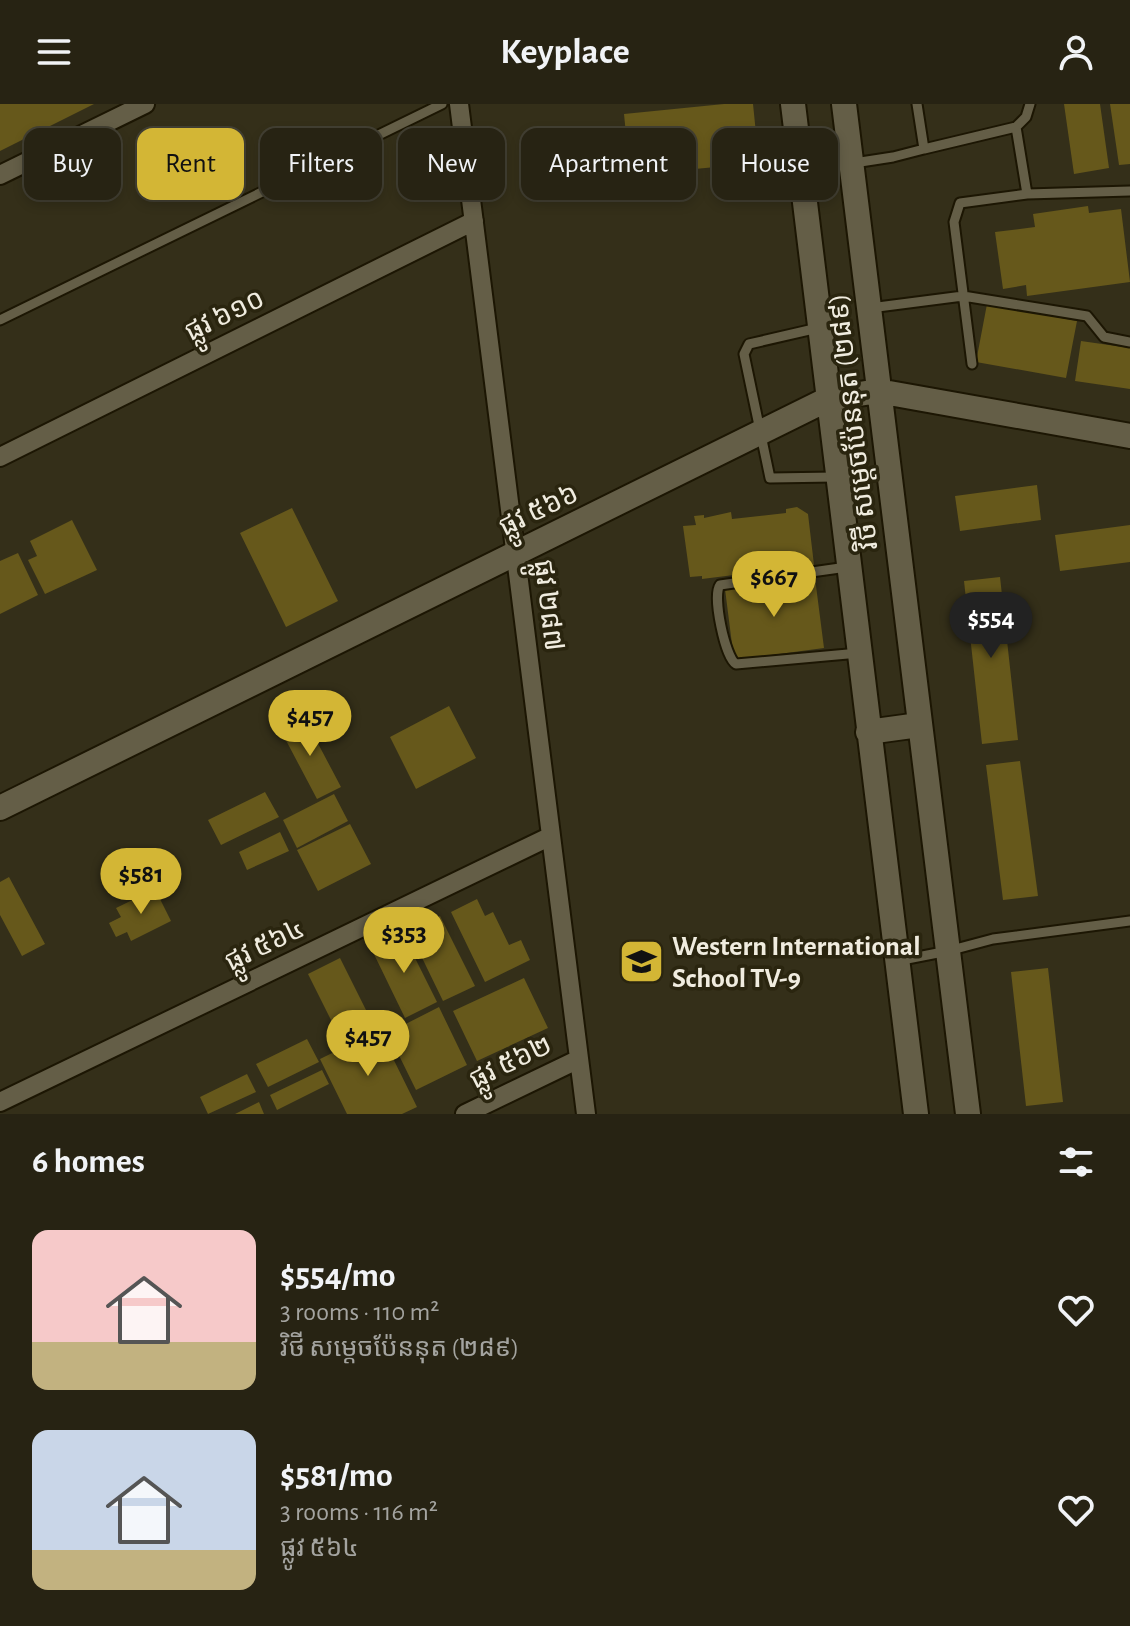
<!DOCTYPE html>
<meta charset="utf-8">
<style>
:root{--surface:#272313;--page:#2f2b1c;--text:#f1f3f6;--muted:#a4a4a0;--line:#434033;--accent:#d3b635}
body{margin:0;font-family:"Alegreya Sans","Noto Sans Khmer",sans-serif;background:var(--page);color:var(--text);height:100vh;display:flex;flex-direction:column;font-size:30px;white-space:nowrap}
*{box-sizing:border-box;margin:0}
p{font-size:26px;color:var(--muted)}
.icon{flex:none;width:44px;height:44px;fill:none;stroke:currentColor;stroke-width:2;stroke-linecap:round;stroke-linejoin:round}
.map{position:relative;height:1010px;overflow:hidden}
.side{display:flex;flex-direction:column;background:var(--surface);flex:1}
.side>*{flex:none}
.top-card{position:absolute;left:24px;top:24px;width:1082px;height:72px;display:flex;gap:16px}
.price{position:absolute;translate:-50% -68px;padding:0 18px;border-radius:28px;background:var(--accent);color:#111;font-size:26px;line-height:52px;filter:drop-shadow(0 2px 4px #0008)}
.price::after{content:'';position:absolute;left:50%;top:48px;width:24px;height:18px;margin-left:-12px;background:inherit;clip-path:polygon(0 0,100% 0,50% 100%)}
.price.on{background:#222;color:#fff}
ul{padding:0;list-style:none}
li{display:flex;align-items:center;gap:24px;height:200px;padding:0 32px}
li span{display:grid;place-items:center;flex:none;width:224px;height:160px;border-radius:16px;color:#555}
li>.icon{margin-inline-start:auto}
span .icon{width:96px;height:96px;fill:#fffc;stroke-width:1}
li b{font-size:34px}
h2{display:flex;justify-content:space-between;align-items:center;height:96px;padding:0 32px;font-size:34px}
.pill{padding:0 28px;border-radius:16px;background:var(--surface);box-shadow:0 4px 12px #0003,0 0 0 2px var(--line);font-size:28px;line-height:72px}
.pill.on{background:var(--accent);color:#111}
header{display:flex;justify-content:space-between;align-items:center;height:104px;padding:0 32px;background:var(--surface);font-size:36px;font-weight:700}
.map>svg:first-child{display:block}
</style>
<header><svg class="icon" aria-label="menu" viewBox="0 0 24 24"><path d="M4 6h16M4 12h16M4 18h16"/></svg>Keyplace<svg class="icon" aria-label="person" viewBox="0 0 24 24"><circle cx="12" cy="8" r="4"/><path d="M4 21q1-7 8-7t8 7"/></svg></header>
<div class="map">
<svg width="1130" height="1010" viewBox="0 0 1130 1010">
<rect width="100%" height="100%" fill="#342f19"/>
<!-- building -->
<path fill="#66581b" d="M0,0H94L0,47Z
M724,0H753L759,59L630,71L624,10Z
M1064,0H1100L1109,64L1074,70Z
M1110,0H1130V60L1119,61Z
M1088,102L1089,109L1121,105L1130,178L1027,192L1026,181L1003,185L995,128L1035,123L1033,110Z
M987,200L1077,217L1066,274L976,258Z
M1081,237L1130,244V285L1075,277Z
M1037,381L1041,416L960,427L955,392Z
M797,403L808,410L814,461L702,475V472L690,473L683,422L696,421L694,412L704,411V414L731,408L732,415L786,409V405Z
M292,404L338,497L286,523L240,429Z
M72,416L97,466L45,490L28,456L37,452L30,437Z
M1130,421V458L1060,467L1055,431Z
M18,449L38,491L0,510V457Z
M1000,473L1018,636L982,640L964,477Z
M815,474L824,544L734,556L725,485Z
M449,602L476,654L416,685L390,633Z
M304,613L341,683L317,695L280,625Z
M1020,657L1038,792L1003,796L986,661Z
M265,688L279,713L221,741L208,716Z
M334,690L348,717L297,744L283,716Z
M350,720L371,760L318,787L297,746Z
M280,728L289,747L247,766L239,748Z
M9,773L45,840L22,852L0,811V778Z
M155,785L171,817L131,837L127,828L116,833L109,819L121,813L116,804Z
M477,795L485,812L493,808L509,841L521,836L530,856L485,878L451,808Z
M440,812L475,882L443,897L409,827Z
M402,828L437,898L405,914L371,844Z
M340,854L375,924L343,940L308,870Z
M1048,864L1063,998L1026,1002L1011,868Z
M524,874L548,924L477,957L453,907Z
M439,903L467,961L416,986L388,929Z
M379,926L417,1003L402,1010H347L320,955Z
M307,935L319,958L268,983L256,960Z
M322,966L329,980L277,1006L270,991Z
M247,970L256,988L208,1010L200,993Z
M259,998L264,1010H235Z"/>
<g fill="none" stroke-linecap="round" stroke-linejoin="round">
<defs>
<path id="lane" d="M924,45L1016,23L1026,13L1030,0
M802,67L893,53L924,45L917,0
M1027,90L1130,87
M870,204L963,192L1087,212L1104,233L1130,238
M0,216L442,0
M818,224L749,240L744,250L770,374L835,373
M972,260L954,118L960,99L1027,90L1016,23
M847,463L720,481C712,492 725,553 736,560L859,549
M897,857L948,847L993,835L1130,817"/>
<path id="street" d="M459,0L586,1010
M0,71L145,0
M0,353L474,117
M0,998L551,732
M465,1010L579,955"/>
<path id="secondary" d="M793,0L916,1010
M844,0L968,1010
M868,628L919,621
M0,704L828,295L878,287L1130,332"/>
</defs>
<!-- lane casing -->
<use href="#lane" stroke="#1c1603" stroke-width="13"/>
<!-- street casing -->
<use href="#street" stroke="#1c1603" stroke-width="22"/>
<!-- secondary casing -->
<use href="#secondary" stroke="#1c1603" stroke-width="28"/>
<!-- lane -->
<use href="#lane" stroke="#645e47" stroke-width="9"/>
<!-- street -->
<use href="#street" stroke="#645e47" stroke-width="18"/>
<!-- secondary -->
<use href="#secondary" stroke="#645e47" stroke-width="24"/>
</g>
<!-- icons -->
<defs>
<symbol id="school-square" viewBox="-11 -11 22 22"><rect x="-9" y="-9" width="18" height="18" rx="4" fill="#d3b635" stroke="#2a250f"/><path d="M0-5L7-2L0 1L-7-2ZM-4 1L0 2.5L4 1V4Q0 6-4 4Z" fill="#111"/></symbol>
</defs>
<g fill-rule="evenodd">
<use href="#school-square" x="616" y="832" width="51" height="51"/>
</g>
<g text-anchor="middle" stroke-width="7" stroke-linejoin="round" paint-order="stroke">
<!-- street labels -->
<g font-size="28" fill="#f0ecdf" stroke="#2a250f">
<text transform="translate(224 210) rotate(-26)" y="10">ផ្លូវ ៦១០</text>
<text transform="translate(852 318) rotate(-97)" y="10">វិថី សម្តេចប៉ែននុត (២៨៩)</text>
<text transform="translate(538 405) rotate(-26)" y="10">ផ្លូវ ៥៦៦</text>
<text transform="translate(550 501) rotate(83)" y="10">ផ្លូវ ២៨៧</text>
<text transform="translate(264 840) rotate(-26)" y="10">ផ្លូវ ៥៦៤</text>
<text transform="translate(510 957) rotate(-26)" y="10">ផ្លូវ ៥៦២</text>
</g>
<!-- poi labels -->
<g font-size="28" font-weight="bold" fill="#f0ecdf" stroke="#2a250f" text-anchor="start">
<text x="672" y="851">Western International<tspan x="672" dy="32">School TV-9</tspan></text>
</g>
</g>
</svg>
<b class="price" style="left:774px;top:515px">$667</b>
<b class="price on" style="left:991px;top:556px">$554</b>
<b class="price" style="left:310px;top:654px">$457</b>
<b class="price" style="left:141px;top:812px">$581</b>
<b class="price" style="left:404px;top:871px">$353</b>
<b class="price" style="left:368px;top:974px">$457</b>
<div class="top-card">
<a class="pill">Buy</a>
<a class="pill on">Rent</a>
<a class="pill">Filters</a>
<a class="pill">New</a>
<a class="pill">Apartment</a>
<a class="pill">House</a>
</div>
</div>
<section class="side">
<h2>6 homes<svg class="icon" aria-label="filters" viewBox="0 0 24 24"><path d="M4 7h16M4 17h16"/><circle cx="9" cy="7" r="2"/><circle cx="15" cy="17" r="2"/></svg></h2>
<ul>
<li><span style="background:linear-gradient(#f6c9c9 70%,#c2b280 0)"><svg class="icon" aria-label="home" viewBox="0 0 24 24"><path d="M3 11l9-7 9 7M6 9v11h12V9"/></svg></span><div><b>$554/mo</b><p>3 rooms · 110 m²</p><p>វិថី សម្តេចប៉ែននុត (២៨៩)</p></div><svg class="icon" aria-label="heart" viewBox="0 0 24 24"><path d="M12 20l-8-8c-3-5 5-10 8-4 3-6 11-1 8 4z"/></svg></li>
<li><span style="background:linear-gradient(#c9d6e8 75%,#c2b280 0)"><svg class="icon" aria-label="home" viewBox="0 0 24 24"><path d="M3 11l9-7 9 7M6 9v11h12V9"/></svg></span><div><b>$581/mo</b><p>3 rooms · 116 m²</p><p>ផ្លូវ ៥៦៤</p></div><svg class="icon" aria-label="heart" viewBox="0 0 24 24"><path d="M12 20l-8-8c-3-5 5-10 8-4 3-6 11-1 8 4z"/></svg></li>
</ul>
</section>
